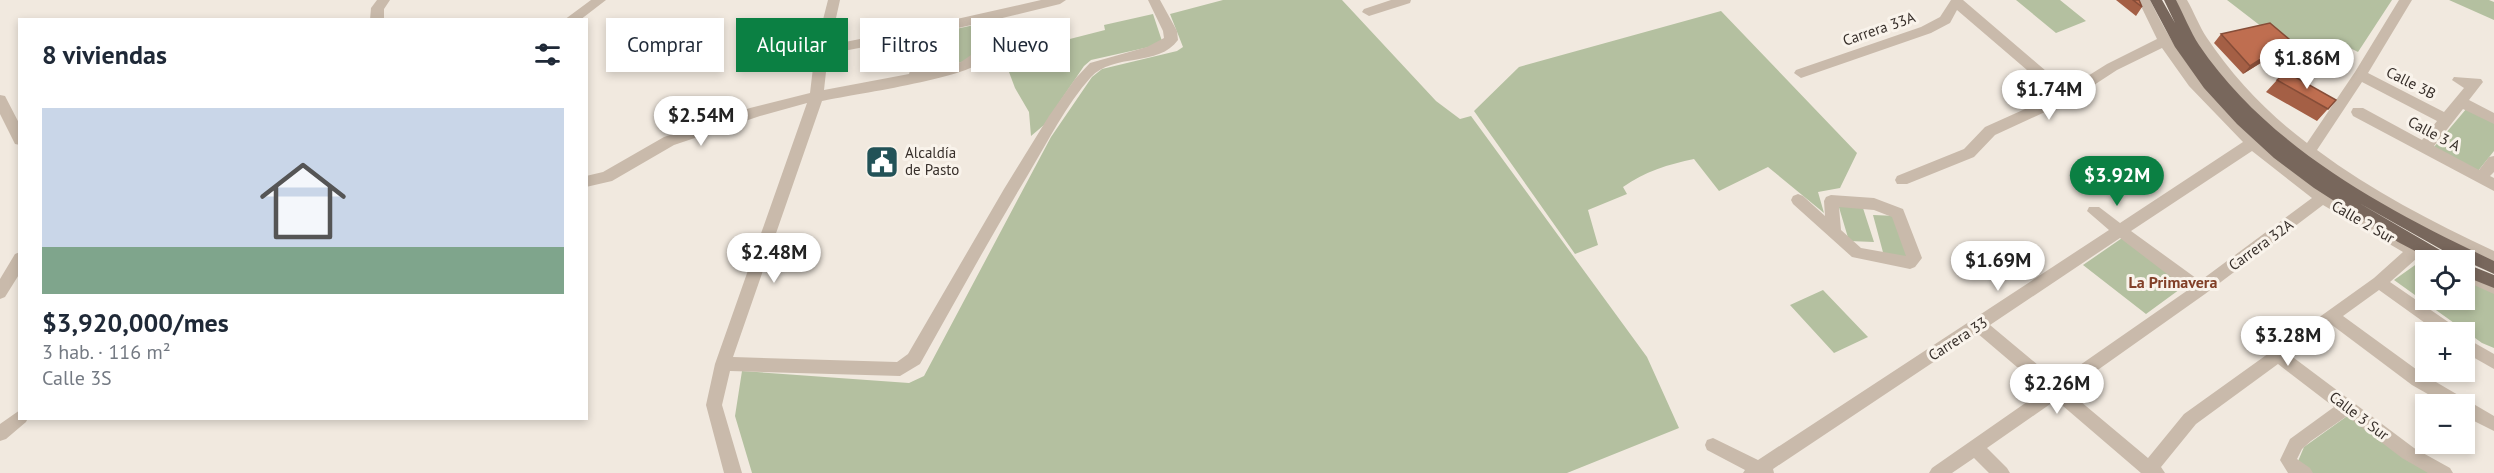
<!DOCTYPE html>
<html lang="es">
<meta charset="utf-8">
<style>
:root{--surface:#fff;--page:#f6f6f7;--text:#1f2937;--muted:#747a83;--accent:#0b8043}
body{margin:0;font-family:"PT Sans",sans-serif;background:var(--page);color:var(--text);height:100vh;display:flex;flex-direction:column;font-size:22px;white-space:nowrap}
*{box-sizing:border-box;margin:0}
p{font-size:20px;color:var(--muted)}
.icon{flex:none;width:33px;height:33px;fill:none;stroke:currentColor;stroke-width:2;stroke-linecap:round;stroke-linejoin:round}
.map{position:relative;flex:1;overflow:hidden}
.details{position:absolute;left:18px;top:18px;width:570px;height:402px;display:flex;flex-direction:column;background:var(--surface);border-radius:0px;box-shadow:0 3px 9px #0003}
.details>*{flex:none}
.top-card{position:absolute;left:606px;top:18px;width:570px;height:54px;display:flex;gap:12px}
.controls{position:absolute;left:2415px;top:250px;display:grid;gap:12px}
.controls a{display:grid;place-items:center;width:60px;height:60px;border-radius:0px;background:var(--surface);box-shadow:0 3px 9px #0003;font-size:30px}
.price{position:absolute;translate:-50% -51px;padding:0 14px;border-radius:21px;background:#fff;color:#222;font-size:20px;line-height:39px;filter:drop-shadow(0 2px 3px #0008)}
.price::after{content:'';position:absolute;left:50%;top:36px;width:18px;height:14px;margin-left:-9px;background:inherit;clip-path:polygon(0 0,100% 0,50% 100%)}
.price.selected{background:var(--accent);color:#fff}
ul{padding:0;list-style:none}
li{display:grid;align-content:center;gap:12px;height:318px;padding:0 24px}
li span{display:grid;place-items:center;height:186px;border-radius:0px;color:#555}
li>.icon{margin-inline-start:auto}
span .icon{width:108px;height:108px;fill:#fffc;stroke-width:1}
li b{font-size:26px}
h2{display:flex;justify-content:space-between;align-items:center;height:72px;padding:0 24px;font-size:26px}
.tag{padding:0 21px;border-radius:0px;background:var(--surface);box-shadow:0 3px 9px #0003;font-size:21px;line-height:54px}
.tag.selected{background:var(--accent);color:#fff}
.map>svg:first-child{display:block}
</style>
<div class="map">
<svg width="2494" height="473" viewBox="0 0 2494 473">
<rect width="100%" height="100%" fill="#f1e9df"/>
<!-- green -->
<path fill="#b4c0a0" d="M1223,0H1342L1436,101L1460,119L1471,116L1647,357L1679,428L1567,473H752L735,416L742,371L909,383L924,376L1051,137L1092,77L1102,69L1177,51L1183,47L1170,14Z
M2016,0H2060L2086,21L2056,33Z
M2227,0H2392L2358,52L2342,44L2339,47L2334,46L2317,64L2292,50Z
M2449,0H2489L2494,2V20Z
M1721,11L1857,153L1840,188L1818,192L1824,213L1768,167L1719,191L1694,159C1669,164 1644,172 1623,187L1627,194L1588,210L1598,245L1575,254L1474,111L1519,67Z
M1153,14L1162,41L1158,45L1091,60L1084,66L1044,125L1031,136L1029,112L1015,88L1003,56L1105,30L1104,25Z
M983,23L976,57L929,73L935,37L956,29Z
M2467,108L2494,122V151L2478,171L2434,147Z
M1838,204L1862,205L1874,242L1849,241Z
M1873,215L1897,216L1908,257L1884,256Z
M2125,236L2187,284L2146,314L2083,265Z
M2425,258L2426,300H2464L2465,277L2494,291V348L2482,343L2394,280Z
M1823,290L1868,337L1834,353L1790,305Z
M2350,414L2435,473H2310L2296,466L2304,447Z"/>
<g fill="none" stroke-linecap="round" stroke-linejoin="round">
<!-- minor -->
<path fill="#c9baab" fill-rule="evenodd" d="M377,0H390L384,9V20H370L371,8Z
M591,0H606L580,20H564Z
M828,0H840L830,45L930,25L1041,0H1066L1060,4L994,20C991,31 989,50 983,60C970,78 849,95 822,101L733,357L897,362L908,354L1004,189L1049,116L1075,79L1090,63L1147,47L1164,38L1163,31L1148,0H1160L1177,31L1178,40C1159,67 1113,53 1091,77C1066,105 1048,141 1029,173C991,236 956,300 920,364L900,376L730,371L722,405L742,473H724L706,405L715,364L807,103L760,116L674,145L612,181L586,187V176L603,172L664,137L750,108L810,93L815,51ZM980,23L971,55L961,62L924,71L936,33ZM921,36L909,74L824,90L828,54Z
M1391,0H1411L1410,3L1369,16L1362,12L1364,9Z
M1951,0H1963L2067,89L2107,64L2157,39L2138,0H2150C2157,14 2164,28 2172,41C2209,100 2264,151 2322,190L2336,180C2282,145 2234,98 2198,45C2188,31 2182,15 2175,0H2187C2194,12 2199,26 2207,38C2233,77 2269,115 2307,143L2355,72L2399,0H2412L2368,73L2444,112L2464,88L2452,80L2454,77L2481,79L2483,82L2469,100L2494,113V124L2463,109L2434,146L2479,170L2489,157L2494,156V172L2490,176L2494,178V191L2353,116L2351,112L2353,108H2363L2422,140L2437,121L2362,82L2317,150C2372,191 2432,222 2494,251V264L2405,221L2347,187L2334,197L2397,236L2439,257L2442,261H2426V264L2416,259L2390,282L2457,328L2459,333H2439L2379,290L2343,316L2424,375L2494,416V431L2464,416V405H2447L2412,385L2332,325L2290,355L2414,448L2450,468L2453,473H2428L2402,458L2347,416L2311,441L2302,449L2297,459L2310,468L2313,473H2288L2280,460L2290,439L2334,407L2278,364L2196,424L2161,467L2165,473H2141L2056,400L1987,448L2007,468L2010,473H1989L1974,458L1952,473H1929L1932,468L2044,390L1977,333L1773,469L1774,473H1743L1745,470L1707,450L1705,445L1707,440L1713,438L1758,460L2109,230L2087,211L2089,207H2099L2120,223L2243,142L2189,86L2162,48L2117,70L2071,100L1995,135L1974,157L1907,184H1897L1895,180L1897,176L1964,149L1985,127L2056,95L1957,10L1950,23L1931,33L1801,78L1794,73L1796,70L1921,27L1940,17ZM2252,151L2312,198L2200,281L2131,231ZM2323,205L2403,252L2374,278L2184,414L2148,458L2068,391L2205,294ZM2120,238L2188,290L2057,381L1990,325Z
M0,95L5,96L20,125V145L15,144L0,114Z
M1798,194L1803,196L1825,216L1824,201L1826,197L1831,195L1874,198L1903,209L1922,258L1915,267L1910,269L1852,257L1793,204L1791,200L1793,196ZM1839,207L1874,210L1892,217L1906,256L1861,248L1841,230Z
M20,252V273L5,297L0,299V279L15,254Z
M2470,271L2494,281V294L2465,281V273Z
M2464,337L2494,354V369L2464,352Z
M20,410V418H28L26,422L6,439L0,441V424Z"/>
<!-- major -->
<path fill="#78675c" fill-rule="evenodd" d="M2150,0H2162L2175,23L2164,0H2176C2184,15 2190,31 2199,45C2269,148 2385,209 2494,261V274L2444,251L2359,203L2452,257L2455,261H2434L2398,242L2314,188L2274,158L2237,124L2204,88L2175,47Z
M2464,263L2494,275V288L2464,276Z"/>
</g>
<!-- wall -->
<path fill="#a45f45" d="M2116,0H2139L2142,7L2136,16Z
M2221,34L2283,49L2243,74L2214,43Z
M2277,80L2336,100L2317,121L2266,92Z"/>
<!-- shaded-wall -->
<path fill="#864d38" d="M2290,40L2283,49L2243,74L2250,66Z"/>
<!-- building -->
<path fill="#bf6e50" stroke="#864d38" stroke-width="1.5" d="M2133,0H2139L2142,7Z
M2270,23L2290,40L2250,66L2221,34Z
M2286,72L2336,100L2328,109L2277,80Z"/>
<!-- icons -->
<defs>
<symbol id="civic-square" viewBox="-11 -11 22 22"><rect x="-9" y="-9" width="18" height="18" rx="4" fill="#225257" stroke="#f9f3eb"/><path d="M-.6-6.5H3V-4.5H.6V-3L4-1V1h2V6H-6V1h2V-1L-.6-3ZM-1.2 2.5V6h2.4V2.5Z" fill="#fff"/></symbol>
</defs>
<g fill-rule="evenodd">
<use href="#civic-square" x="863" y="143" width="38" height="38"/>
</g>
<g text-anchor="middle" stroke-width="6" stroke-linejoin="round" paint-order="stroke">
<!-- street labels -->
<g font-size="15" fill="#372f2a" stroke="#f9f3eb">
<text transform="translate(1879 29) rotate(-19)" y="5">Carrera 33A</text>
<text transform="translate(2411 83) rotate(27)" y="5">Calle 3B</text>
<text transform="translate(2434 134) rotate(28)" y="5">Calle 3 A</text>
<text transform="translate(2363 222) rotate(30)" y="5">Calle 2 Sur</text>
<text transform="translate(2261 245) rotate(-36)" y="5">Carrera 32A</text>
<text transform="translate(1958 339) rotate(-33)" y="5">Carrera 33</text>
<text transform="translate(2359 416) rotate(37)" y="5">Calle 3 Sur</text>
</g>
<!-- poi labels -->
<g font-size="15" fill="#372f2a" stroke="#f9f3eb" text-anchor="start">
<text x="905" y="158">Alcaldía<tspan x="905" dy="17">de Pasto</tspan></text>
</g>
<!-- neighbourhood labels -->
<g font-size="16" font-weight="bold" fill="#824028" stroke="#f9f3eb">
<text x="2173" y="288">La Primavera</text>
</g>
</g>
</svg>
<div class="controls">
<a><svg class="icon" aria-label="locate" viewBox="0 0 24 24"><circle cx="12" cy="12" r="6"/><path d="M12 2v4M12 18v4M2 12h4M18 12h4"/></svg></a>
<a>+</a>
<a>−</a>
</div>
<b class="price" style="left:2307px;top:90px">$1.86M</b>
<b class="price" style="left:2049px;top:121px">$1.74M</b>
<b class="price" style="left:701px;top:147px">$2.54M</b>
<b class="price selected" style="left:2117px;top:207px">$3.92M</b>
<b class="price" style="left:774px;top:284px">$2.48M</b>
<b class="price" style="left:1998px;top:292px">$1.69M</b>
<b class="price" style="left:2288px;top:367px">$3.28M</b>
<b class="price" style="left:2057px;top:415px">$2.26M</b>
<div class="top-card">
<a class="tag">Comprar</a>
<a class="tag selected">Alquilar</a>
<a class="tag">Filtros</a>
<a class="tag">Nuevo</a>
</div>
<section class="details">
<h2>8 viviendas<svg class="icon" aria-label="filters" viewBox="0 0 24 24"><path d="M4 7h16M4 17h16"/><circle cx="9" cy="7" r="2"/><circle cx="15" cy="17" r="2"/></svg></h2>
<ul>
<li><span style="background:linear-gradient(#c9d6e8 75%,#7fa58c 0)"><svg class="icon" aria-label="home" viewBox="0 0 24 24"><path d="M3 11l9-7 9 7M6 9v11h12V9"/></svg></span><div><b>$3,920,000/mes</b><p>3 hab. · 116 m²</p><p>Calle 3S</p></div></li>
</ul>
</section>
</div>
